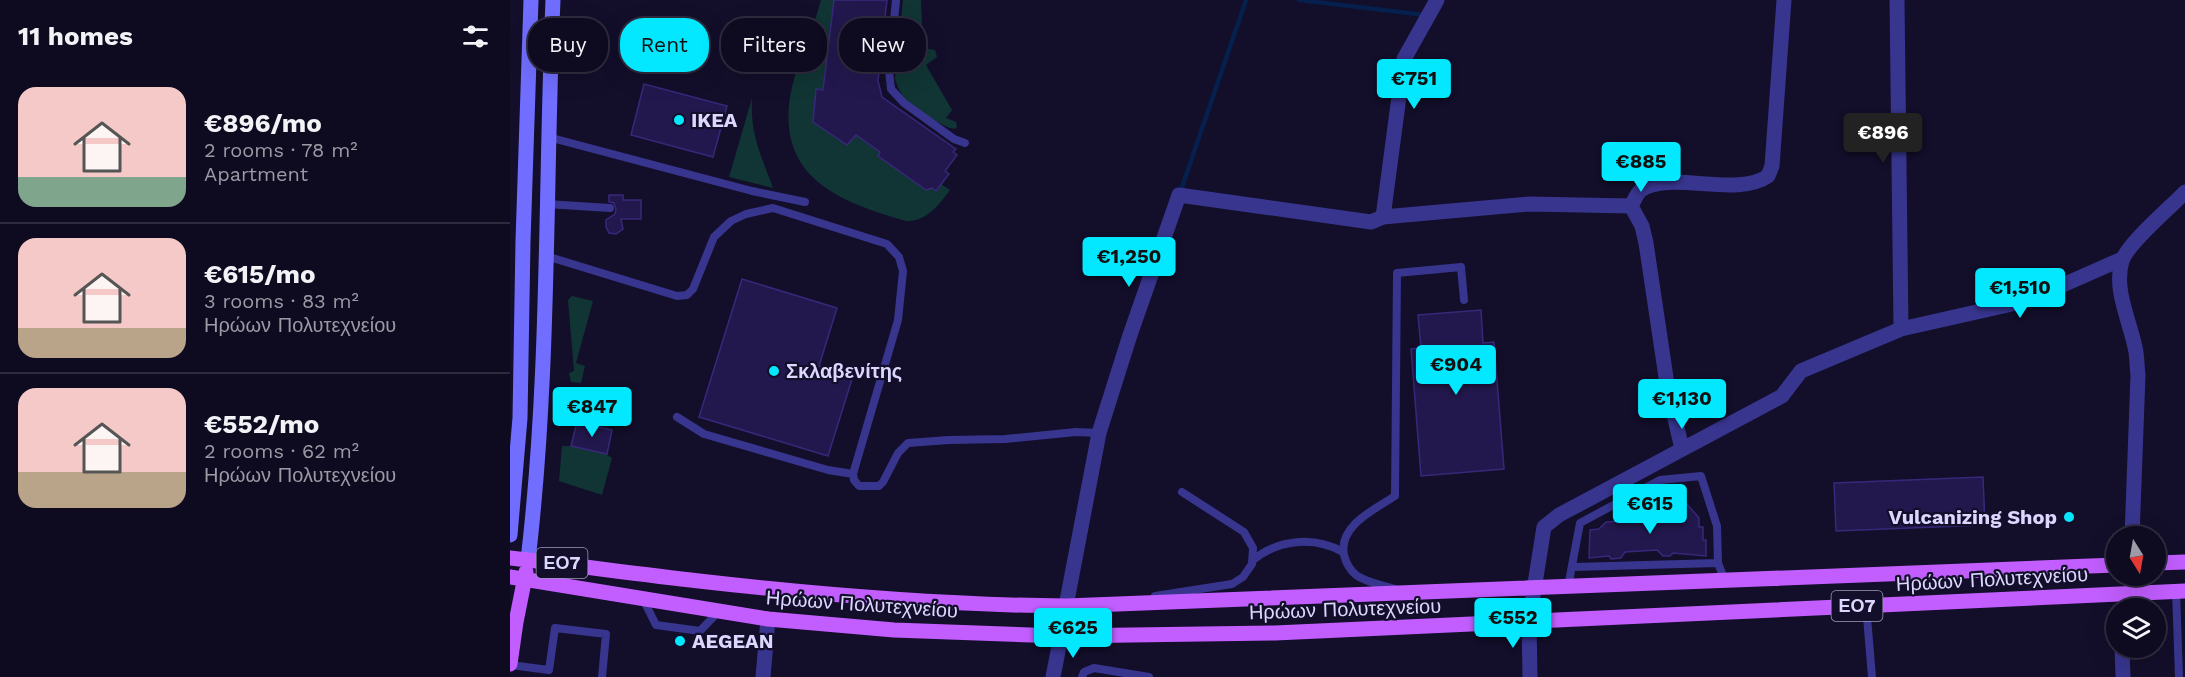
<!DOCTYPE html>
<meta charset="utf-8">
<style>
:root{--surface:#0e0a20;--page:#1c182d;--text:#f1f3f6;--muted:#9b9aa5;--line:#2e2b3e;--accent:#03e8ff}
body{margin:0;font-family:"Work Sans",sans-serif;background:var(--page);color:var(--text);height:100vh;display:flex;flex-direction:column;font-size:22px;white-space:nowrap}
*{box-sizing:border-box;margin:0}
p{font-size:20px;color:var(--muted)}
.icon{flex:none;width:33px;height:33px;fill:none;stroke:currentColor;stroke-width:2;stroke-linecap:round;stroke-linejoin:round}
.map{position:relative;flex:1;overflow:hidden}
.side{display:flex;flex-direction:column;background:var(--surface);width:510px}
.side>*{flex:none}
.banner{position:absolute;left:18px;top:18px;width:570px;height:54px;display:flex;gap:12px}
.needle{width:39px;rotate:169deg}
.controls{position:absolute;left:1596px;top:526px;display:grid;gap:12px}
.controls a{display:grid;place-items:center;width:60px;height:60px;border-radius:50%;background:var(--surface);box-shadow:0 6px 24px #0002,0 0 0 2px var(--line);font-size:30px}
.price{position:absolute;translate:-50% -51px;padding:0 14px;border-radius:6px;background:var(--accent);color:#111;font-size:20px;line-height:39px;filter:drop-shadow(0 2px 3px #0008)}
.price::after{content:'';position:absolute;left:50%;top:36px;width:18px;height:14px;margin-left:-9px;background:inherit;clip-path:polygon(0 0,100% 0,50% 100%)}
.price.selected{background:#222;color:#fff}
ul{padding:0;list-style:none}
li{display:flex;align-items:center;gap:18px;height:150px;padding:0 18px}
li+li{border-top:2px solid var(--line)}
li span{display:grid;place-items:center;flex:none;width:168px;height:120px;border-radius:18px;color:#555}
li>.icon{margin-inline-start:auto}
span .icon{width:72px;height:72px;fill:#fffc;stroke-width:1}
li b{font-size:26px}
h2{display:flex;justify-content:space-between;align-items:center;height:72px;padding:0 18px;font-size:26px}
.tag{padding:0 21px;border-radius:24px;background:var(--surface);box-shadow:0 6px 24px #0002,0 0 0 2px var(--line);font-size:21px;line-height:54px}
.tag.selected{background:var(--accent);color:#111}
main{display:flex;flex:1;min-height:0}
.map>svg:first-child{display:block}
</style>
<main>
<section class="side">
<h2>11 homes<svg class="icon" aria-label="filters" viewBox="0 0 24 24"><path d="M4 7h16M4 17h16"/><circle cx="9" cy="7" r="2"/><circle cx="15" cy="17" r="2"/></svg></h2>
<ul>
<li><span style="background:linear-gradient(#f6c9c9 75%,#7fa58c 0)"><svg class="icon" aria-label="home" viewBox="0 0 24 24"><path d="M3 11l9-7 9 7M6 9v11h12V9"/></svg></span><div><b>€896/mo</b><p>2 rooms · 78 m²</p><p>Apartment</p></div></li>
<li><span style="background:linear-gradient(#f6c9c9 75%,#b9a48a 0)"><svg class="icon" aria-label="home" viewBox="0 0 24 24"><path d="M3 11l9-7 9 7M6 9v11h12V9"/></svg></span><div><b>€615/mo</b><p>3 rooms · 83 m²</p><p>Ηρώων Πολυτεχνείου</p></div></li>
<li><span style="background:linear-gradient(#f6c9c9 70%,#b9a48a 0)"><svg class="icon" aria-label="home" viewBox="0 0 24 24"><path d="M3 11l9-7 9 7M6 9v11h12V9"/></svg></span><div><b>€552/mo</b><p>2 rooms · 62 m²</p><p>Ηρώων Πολυτεχνείου</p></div></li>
</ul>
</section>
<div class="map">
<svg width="1675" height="677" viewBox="0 0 1675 677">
<rect width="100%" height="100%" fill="#130e2a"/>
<!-- green -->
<path fill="#103534" d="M311,0H324L317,90L307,89L303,122L337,145L346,135L370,152L369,156L416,190L422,188L426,191L431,184L440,190C429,205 416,222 396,221C335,203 272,182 279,105C280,93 284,80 287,68H291Z
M393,0H411L413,48L425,50L427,57L416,65L442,110L436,118L446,122L447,127L445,129C433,128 400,106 393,96C389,90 387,85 385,79Z
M242,98C240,135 251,155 263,188L219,177Z
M62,296L83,301L66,363L75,366L71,383L61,382L59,373L64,371L58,300Z
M52,446C67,446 91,449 102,458L92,495L49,481Z"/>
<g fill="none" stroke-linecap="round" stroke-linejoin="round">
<!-- stream -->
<path stroke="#05204c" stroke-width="4.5" d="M789,0L915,15
M670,193L736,0"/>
</g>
<!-- building -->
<path fill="#23184d" stroke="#38287b" stroke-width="1.5" d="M324,0H377L368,81L372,97L446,149L443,152L447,155L435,171L439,174L426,191L422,188L416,190L368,156L370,152L346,135L337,145L303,122L306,89L313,90Z
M134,84L217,106L203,157L121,135Z
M99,195H113V200H131V219H111L113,229L106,234L99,233L96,227V220L105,214L106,209L104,203L99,202Z
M232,279L327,308L309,366L343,376L318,456L189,417Z
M971,310L973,343L984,342L994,469L911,476L901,349L911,348L908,315Z
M67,422L102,430L97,454L61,446Z
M1473,477L1475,525L1326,531L1324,483Z
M1163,504H1177L1189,518V527H1193V540H1196V556L1163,553L1160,556H1153L1147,550L1115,552L1111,558L1101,559L1099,556L1079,558L1080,530L1089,529L1096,522L1111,521L1112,511H1128L1129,516L1162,515Z"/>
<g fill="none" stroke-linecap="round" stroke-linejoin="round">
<!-- service -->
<path stroke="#37358e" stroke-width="8" d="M386,0L379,71L381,89L394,103L444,139L455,143
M38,137L242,191L295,202
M36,204L100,208
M36,256L167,296L177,295L183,289L204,237L221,221L236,214L263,208L377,244L389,257L393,271L388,320L343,474L318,470L194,434L167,417
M343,474L344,480L349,486H369L373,482L388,453L398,443L439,440L495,439L566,432L589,433
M742,561C768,539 804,536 833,552
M1063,567L1208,563
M1058,587L1070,523L1150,480L1191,476L1207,526L1208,563L1215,581
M885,589C873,585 857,583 846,575C840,570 836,563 834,555C828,526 865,509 885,496L887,273L951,267L954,300
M1666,591L1669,677
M645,596L722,584L733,577L742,564L743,548L734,532L672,492
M133,599L146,625L190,631L209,611
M1356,605L1362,677
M0,665L39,670L45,628L96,634L92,677
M572,677L574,672L584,668L639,677"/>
<!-- minor -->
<path stroke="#37358e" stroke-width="15" d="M1387,0L1391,329
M1121,206C1124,201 1127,193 1131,190C1159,170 1227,198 1258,176L1262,166L1274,0
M873,217L894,59L927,0
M1622,537L1628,375C1627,367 1627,359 1626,352C1621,323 1603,290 1612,261C1618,243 1661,207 1675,192
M556,606L589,433L620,335L669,195L861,222L873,217L1019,204L1121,206L1132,226L1136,243L1157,384L1172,449
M1615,609L1616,594
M1612,648L1613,677
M253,677L258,619
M543,677L551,636
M1020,677L1019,621L1034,527L1049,515L1272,396L1291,371L1391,329L1511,302L1537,292L1612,259"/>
<!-- secondary -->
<path stroke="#716eff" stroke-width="15" d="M0,535L10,418L13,241L21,0
M18,560C40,374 35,187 43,0"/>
<!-- primary -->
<path stroke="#c25eff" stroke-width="15" d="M0,558C63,565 126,574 189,581C311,595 434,605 556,606L1606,565
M1646,563L1675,562
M0,577L258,619L384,630L551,636L765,633L1675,591
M0,664L6,622L16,572"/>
</g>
<!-- markers -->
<g fill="#03e8ff" stroke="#130e2a" stroke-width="2">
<circle cx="169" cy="120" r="6"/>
<circle cx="264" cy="371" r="6"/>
<circle cx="1559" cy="517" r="6"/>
<circle cx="170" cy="641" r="6"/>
</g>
<g text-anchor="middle" stroke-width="4.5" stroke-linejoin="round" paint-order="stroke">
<!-- shield labels -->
<g fill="#130e2a" stroke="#a09bbf" stroke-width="1.5">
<rect x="26.5" y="548" width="51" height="30" rx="4.5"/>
<rect x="1321.5" y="591" width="51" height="30" rx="4.5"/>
</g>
<g font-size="18" font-weight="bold" fill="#dcd7ff">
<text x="52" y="569">ΕΟ7</text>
<text x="1347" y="612">ΕΟ7</text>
</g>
<!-- poi labels -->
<g font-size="20" font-weight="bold" fill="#dcd7ff" stroke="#130e2a" text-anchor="start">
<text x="181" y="127">IKEA</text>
<text x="276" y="378">Σκλαβενίτης</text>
<text x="1547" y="524" text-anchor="end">Vulcanizing Shop</text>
<text x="182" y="648">AEGEAN</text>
</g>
<!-- street labels -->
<g font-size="20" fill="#dcd7ff" stroke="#130e2a">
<text transform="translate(1482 579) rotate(-3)" y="7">Ηρώων Πολυτεχνείου</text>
<text transform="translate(352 604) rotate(4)" y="7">Ηρώων Πολυτεχνείου</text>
<text transform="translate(835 609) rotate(-2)" y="7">Ηρώων Πολυτεχνείου</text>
</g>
</g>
</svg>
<div class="controls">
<a><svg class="needle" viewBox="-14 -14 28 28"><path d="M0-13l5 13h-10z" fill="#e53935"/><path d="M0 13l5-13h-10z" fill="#9b9aa5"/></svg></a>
<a><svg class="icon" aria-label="layers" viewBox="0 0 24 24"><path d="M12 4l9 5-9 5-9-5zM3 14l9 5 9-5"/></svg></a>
</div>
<b class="price" style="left:904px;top:110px">€751</b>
<b class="price selected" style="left:1373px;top:164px">€896</b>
<b class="price" style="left:1131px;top:193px">€885</b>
<b class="price" style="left:619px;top:288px">€1,250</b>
<b class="price" style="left:1510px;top:319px">€1,510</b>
<b class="price" style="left:946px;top:396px">€904</b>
<b class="price" style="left:1172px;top:430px">€1,130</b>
<b class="price" style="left:82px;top:438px">€847</b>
<b class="price" style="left:1140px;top:535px">€615</b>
<b class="price" style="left:1003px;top:649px">€552</b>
<b class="price" style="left:563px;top:659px">€625</b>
<div class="banner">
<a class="tag">Buy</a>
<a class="tag selected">Rent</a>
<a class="tag">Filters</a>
<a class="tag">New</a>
</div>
</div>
</main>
